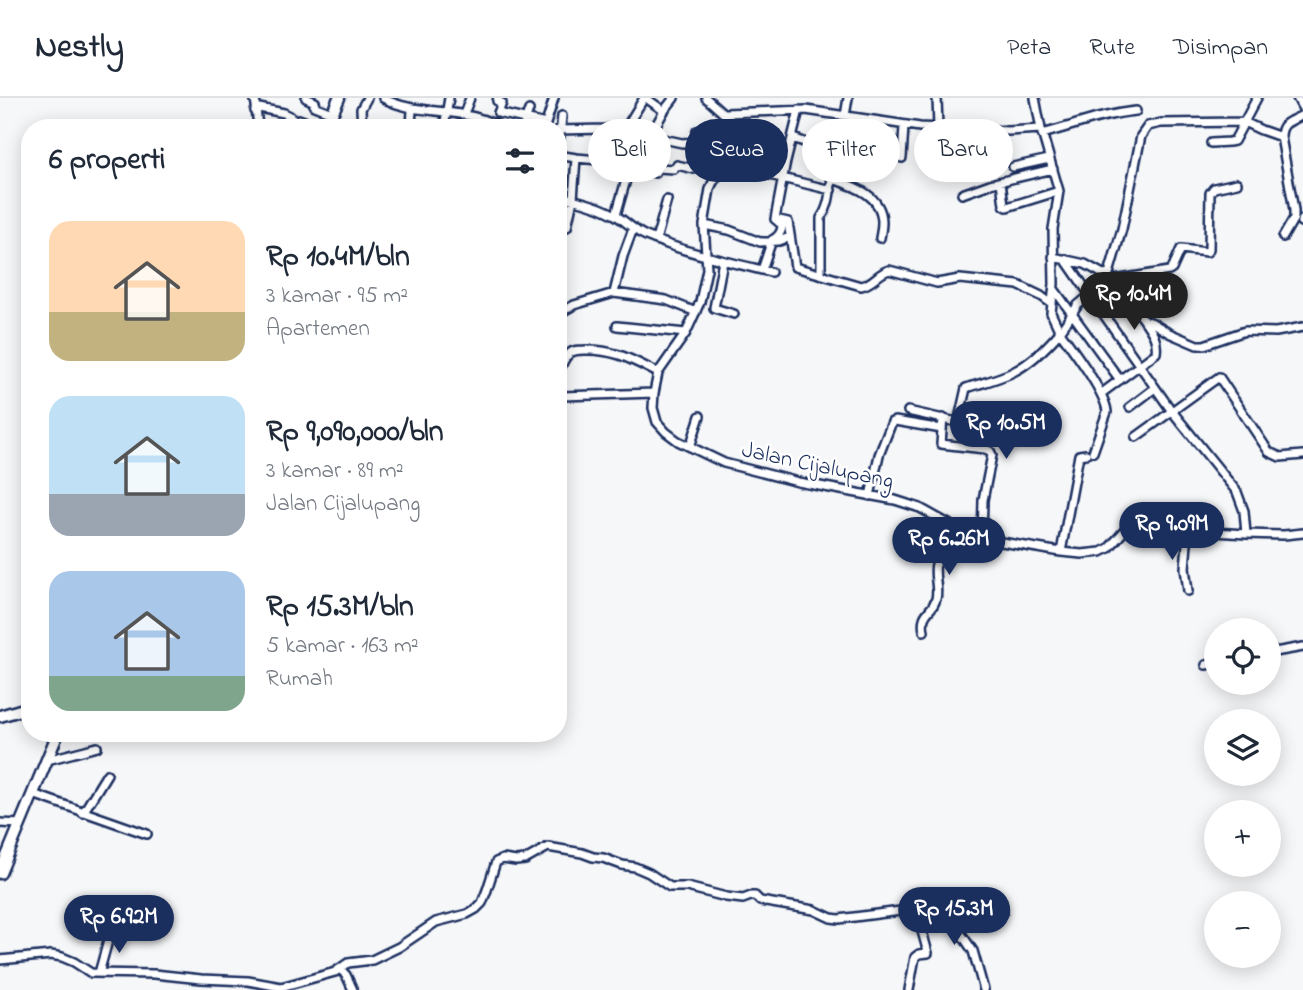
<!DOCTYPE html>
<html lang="id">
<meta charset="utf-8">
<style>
:root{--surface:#fff;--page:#f2f2f3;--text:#1f2937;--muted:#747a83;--line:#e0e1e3;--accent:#1b2f5e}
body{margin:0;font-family:"Indie Flower",sans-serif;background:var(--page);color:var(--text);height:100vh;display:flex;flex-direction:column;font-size:26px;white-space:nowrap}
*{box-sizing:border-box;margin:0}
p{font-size:23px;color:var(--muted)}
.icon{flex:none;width:38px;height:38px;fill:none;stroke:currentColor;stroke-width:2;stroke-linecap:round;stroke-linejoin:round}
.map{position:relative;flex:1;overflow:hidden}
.sheet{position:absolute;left:21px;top:21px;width:546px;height:623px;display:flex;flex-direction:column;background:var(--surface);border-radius:28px;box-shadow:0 4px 18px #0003}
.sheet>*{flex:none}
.hud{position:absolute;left:588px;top:21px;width:609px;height:63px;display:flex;gap:14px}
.buttons{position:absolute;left:1204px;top:520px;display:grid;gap:14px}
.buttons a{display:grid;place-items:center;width:77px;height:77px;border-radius:50%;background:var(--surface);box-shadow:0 4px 18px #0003;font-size:35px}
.price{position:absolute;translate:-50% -60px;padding:0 16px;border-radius:24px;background:var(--accent);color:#fff;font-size:23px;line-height:46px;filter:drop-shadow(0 2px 4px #0008)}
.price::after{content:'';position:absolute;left:50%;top:42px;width:21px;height:16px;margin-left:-10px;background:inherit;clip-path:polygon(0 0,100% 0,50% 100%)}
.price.on{background:#222;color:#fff}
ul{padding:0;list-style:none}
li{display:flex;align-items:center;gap:21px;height:175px;padding:0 28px}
li span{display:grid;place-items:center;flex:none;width:196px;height:140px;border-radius:21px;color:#555}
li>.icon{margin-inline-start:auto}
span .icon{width:84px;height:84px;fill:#fffc;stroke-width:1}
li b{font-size:30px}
h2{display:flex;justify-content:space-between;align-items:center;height:84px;padding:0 28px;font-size:30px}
.chip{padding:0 24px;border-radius:32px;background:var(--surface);box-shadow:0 4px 18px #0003;font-size:24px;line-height:63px}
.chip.on{background:var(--accent);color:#fff}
header{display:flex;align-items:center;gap:42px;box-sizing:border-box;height:98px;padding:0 35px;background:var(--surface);border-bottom:2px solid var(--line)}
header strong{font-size:33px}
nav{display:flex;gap:38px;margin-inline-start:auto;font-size:24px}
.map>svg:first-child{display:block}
</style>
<header>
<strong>Nestly</strong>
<nav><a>Peta</a><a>Rute</a><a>Disimpan</a></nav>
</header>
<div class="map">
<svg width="1303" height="892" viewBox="0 0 1303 892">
<rect width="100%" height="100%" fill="#f6f7f9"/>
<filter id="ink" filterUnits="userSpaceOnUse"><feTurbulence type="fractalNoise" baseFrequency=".0143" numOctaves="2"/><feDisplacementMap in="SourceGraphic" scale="14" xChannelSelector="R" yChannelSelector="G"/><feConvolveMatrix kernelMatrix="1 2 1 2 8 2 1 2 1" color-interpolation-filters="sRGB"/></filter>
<g filter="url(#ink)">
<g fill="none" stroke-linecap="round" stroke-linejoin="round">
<defs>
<path id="minor" d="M254,0C258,7 255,19 259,30
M306,0L315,4L314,8L332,15
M383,0C408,14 437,11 465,17C478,19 491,24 502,30
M498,0L497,3L502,5L498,15L546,26
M646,0L664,13L674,0
M706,0L733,24L738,36L736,48L712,86L710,91L704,127L707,171L700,204L686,235L658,275L654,295L653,310L657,324L666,334L678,343L724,365L798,384L895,402L920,410L972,439L1061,454L1082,456L1101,454L1109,450L1125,432L1134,429L1246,436L1284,437L1303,435
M937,0L938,30
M1297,0L1303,11
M255,13L259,10L284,15L290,18L291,21L296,22L299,21L323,30
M725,15L806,12L920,29L1008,33L1041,31
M464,16L470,0
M562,18L558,57L576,60L610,63L655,75L658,70L674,71L677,67L694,71L697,67L719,75
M845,18L848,0
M627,28L650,38L668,42L682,45L694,44L727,62
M545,29L554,0
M362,30L361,11L367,0
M411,30L412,11
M444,30L449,0
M523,30L529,12
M558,32L606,31L627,28L644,0
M1042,36C1073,28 1103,16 1136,13
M650,38L664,13
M793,40L839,57
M694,44L697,33
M1211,45L1229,44L1234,43L1257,0
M902,60L904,28
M727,61L757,74L831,92
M1013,69L1049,61
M833,81C853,88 881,96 882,123C882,129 881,135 880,140
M1001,84L1004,107L1007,109L1059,93
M1237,85L1214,90L1210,95L1209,151L1207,154L1181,151L1172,171L1169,173L1114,182L1090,197L1171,312L1237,394L1244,413L1246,436
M962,96L990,86L1053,71
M558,98C577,102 598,107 615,117C626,123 634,133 646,138C686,155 729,164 771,174
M616,117L630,68L631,46
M775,121L788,124L795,169L861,188C873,186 878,175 889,172L937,185L960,181L1018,187L1041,198L1052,206
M1301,124L1303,121
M704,127L729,132L760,144L779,143L790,139
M567,129L573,101L576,60
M1283,139L1294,120V112L1281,39C1281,24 1291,23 1303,17
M656,142L667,102
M1053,159L1085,166L1114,182L1144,222L1151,224L1169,235L1197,247H1204L1245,233L1276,234L1303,229
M1065,161L1090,197L1078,207L1060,234C1072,250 1106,295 1107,314L1093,354
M723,163L714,210L734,216
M762,172L772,142C778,139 782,134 782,127L775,121L785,68L799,12
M821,176V120C831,106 830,88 833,72C837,54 847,38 851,19
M1108,179L1122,131L1141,38L1148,28L1161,25L1244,24L1261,32L1281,39
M1054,191L1120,282
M614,195L623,158L633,131
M558,216L574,207L614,195L666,202L696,214
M617,228L686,235
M558,276C561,270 563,261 569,256C573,252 578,252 584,252C615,251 632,262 658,275
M1102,295L1156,255C1158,241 1152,234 1144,222
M558,296L562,298L654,295
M1130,309L1155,290
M908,313L957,324L959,321L966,290C982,285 999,281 1013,274C1031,265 1047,249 1060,234L1051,215L1054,186L1053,131L1059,93L1041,31L1035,0
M943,320L941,346L985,351L990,353L992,357L983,402L982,441
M1136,339L1219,279L1269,354L1280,359L1303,357
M690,349L700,318
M870,398L879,357L892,324L895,323L942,331
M1061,454L1079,357L1086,356
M1188,493L1185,470L1188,434
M924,533C920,514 932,515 936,501C939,490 933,477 936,466C953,453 959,456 963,433
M1269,555L1303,549
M1206,567L1216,565
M47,662L97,649
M33,696L147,736
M83,715L107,676
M0,725L21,726
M916,811L947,815L973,853L984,892
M950,819L1003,814
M0,862L51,857L62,859L74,864L91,875L154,876L201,881L248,883L281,889L335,874L348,865L372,862L399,849L436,824L467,816L476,811L482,805L487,792L496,764L503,761L516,763L525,762L548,749L582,755L593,759L603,760L622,767L635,769L649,775L670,789H687L726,799L743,801L751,798H755L760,803L814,812L831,820L839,821L916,811L928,855L919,856L915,859L909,892
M340,871L346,877L353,892
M99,875L111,832"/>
<path id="major" d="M326,30L339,0
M0,618L30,609
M0,775L58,635"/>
</defs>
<!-- minor casing -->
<use href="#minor" stroke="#1b2f5e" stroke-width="12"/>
<!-- major casing -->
<use href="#major" stroke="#1b2f5e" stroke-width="15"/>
<!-- minor -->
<use href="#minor" stroke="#fff" stroke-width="7"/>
<!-- major -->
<use href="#major" stroke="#fff" stroke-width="10"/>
</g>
</g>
<g text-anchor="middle" stroke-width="5" stroke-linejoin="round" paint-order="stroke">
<!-- street labels -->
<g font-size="23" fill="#1b2f5e" stroke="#fff">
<text transform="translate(818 366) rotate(12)" y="8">Jalan Cijalupang</text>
</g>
</g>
</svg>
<div class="buttons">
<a><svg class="icon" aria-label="locate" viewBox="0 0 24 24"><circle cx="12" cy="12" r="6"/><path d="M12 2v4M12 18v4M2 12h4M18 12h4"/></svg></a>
<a><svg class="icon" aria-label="layers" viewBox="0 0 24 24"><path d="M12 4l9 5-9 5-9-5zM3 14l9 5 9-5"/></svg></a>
<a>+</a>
<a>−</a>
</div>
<b class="price on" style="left:1134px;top:234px">Rp 10.4M</b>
<b class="price" style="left:1006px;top:363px">Rp 10.5M</b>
<b class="price" style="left:1172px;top:464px">Rp 9.09M</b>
<b class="price" style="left:949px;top:479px">Rp 6.26M</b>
<b class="price" style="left:954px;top:849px">Rp 15.3M</b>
<b class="price" style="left:119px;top:857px">Rp 6.92M</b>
<div class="hud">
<a class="chip">Beli</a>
<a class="chip on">Sewa</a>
<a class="chip">Filter</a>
<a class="chip">Baru</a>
</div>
<section class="sheet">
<h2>6 properti<svg class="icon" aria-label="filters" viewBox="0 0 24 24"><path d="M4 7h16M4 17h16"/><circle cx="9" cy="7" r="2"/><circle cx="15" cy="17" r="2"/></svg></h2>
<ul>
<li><span style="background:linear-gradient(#ffd9b3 65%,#c2b280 0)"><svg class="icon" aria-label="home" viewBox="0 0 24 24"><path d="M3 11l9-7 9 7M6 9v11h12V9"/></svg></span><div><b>Rp 10.4M/bln</b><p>3 kamar · 95 m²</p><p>Apartemen</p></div></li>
<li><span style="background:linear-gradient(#bfe0f5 70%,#9aa5b1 0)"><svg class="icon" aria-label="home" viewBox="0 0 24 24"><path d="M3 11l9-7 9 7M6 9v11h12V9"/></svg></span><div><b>Rp 9,090,000/bln</b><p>3 kamar · 89 m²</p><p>Jalan Cijalupang</p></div></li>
<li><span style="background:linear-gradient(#a9c7e8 75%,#7fa58c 0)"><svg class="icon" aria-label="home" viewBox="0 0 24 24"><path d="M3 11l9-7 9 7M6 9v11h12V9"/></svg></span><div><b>Rp 15.3M/bln</b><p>5 kamar · 163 m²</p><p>Rumah</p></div></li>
</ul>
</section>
</div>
